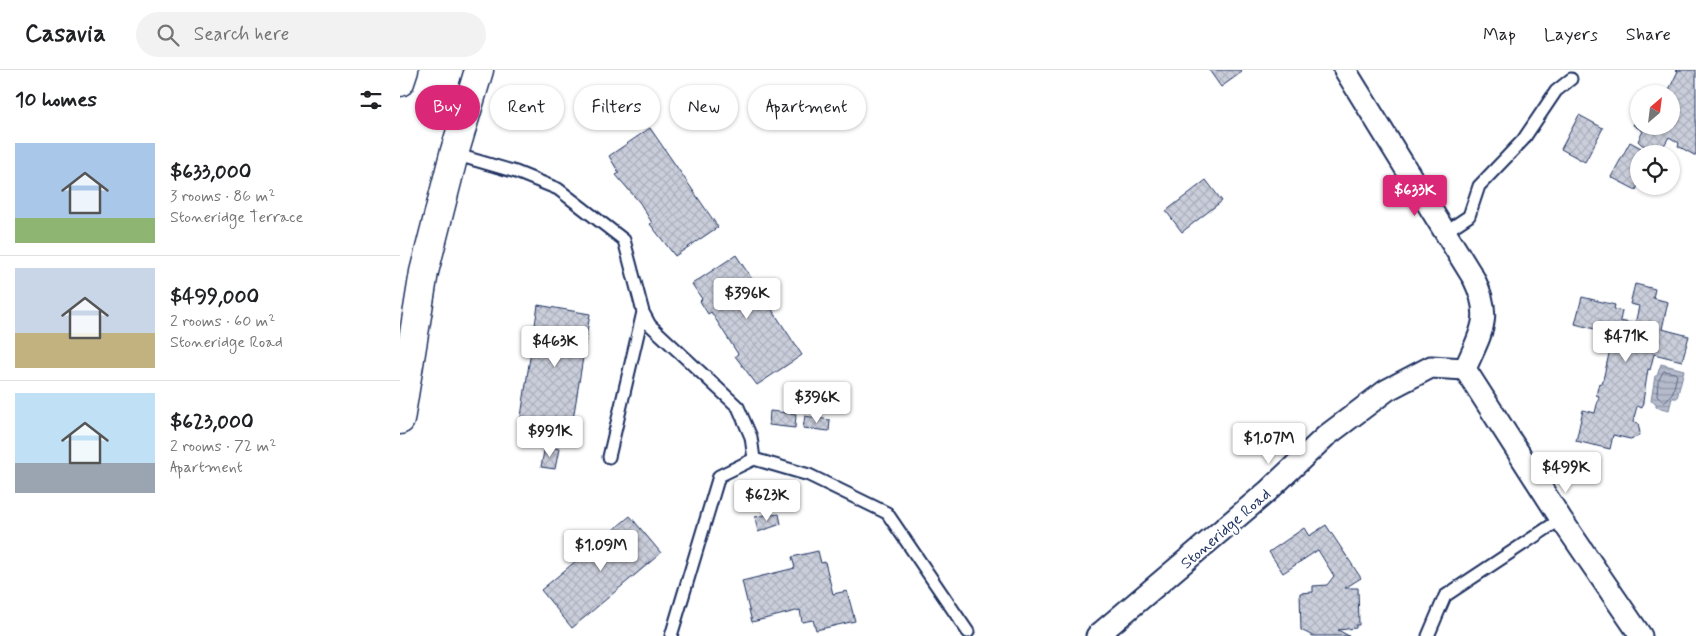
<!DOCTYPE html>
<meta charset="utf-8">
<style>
:root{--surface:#fff;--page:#f2f2f2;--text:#202124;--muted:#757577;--line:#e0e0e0;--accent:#db2777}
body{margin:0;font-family:Mynerve,sans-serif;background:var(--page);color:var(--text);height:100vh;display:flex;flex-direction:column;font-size:19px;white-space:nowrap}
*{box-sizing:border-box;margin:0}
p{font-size:16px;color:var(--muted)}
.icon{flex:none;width:28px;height:28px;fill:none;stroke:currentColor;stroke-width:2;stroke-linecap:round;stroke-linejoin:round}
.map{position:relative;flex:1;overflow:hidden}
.panel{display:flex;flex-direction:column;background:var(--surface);width:400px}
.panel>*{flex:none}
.guide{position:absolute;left:15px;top:15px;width:475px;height:45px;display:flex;gap:10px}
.needle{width:32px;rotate:28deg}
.fabs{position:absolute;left:1230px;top:15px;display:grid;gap:10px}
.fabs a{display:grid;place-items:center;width:50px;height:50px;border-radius:50%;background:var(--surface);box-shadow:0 1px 4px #0004;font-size:25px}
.price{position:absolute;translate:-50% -42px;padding:0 11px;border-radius:5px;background:#fff;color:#222;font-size:16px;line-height:32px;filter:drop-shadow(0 1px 2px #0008)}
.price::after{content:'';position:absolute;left:50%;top:30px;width:15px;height:11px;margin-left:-8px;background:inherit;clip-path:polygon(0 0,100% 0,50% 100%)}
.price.active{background:var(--accent);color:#fff}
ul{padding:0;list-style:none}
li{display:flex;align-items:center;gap:15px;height:125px;padding:0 15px}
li+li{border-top:1px solid var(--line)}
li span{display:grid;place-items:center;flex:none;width:140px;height:100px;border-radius:0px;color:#555}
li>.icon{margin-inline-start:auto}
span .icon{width:60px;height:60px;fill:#fffc;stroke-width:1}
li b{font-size:21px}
h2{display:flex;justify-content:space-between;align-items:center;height:60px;padding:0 15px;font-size:21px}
.tag{padding:0 18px;border-radius:22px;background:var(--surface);box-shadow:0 1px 4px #0004;font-size:18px;line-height:45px}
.tag.active{background:var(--accent);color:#fff}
header{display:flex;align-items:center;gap:30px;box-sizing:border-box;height:70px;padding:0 25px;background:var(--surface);border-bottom:1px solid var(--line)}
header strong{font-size:24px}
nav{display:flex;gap:28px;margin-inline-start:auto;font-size:18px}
.search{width:350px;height:45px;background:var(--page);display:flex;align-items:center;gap:12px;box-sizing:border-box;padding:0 18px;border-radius:28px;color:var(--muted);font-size:19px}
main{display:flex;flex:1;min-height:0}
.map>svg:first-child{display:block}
</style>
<header>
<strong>Casavia</strong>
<div class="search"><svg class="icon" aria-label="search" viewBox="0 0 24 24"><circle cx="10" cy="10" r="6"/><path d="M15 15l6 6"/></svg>Search here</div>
<nav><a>Map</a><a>Layers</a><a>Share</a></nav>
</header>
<main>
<section class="panel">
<h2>10 homes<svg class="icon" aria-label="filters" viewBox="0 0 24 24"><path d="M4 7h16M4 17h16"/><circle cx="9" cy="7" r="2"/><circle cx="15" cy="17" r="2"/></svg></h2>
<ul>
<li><span style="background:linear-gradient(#a9c7e8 75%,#8fb573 0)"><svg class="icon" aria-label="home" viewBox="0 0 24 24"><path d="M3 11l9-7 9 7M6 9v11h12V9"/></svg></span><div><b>$633,000</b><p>3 rooms · 86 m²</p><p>Stoneridge Terrace</p></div></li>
<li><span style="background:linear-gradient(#c9d6e8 65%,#c2b280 0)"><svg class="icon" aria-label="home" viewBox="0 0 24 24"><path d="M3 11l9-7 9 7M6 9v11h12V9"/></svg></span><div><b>$499,000</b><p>2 rooms · 60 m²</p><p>Stoneridge Road</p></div></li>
<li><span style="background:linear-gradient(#bfe0f5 70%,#9aa5b1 0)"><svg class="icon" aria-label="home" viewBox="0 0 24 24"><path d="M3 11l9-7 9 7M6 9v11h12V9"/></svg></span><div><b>$623,000</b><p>2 rooms · 72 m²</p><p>Apartment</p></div></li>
</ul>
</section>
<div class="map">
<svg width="1296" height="566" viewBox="0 0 1296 566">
<defs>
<pattern id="water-rules" width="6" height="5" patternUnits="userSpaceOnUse" patternTransform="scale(1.25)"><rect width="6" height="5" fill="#b5bbca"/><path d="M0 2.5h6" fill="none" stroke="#9298a7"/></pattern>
<pattern id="building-cross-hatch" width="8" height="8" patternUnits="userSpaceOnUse" patternTransform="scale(1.25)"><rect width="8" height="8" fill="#caceda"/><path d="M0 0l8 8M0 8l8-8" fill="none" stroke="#adb1be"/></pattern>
</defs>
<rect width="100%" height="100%" fill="#fff"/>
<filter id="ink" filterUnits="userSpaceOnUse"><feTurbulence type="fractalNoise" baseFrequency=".02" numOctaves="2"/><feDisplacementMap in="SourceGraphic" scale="10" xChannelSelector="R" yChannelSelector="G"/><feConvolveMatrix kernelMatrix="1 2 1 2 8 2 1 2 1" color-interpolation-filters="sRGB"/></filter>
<g filter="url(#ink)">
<!-- water -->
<path fill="url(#water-rules)" stroke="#77839f" d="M1261,294L1284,300L1277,328H1272L1269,340L1256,337V333L1251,331L1255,306H1257Z"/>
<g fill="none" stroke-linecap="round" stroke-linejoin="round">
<!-- shore -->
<path stroke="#596789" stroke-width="1" d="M1264,301L1275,303L1277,305L1273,322L1264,333L1257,326L1258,312Z"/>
</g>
<!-- building -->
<path fill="url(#building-cross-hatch)" stroke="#1b2f5e" d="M809,0H840L842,2L821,17Z
M1276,0H1296V86L1278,76L1279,73L1269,67L1259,84L1241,74L1238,71L1243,61L1233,55L1237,48L1232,46L1239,34V56H1271V24H1267L1278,1Z
M1179,45L1203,58L1185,92L1161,79Z
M250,58L318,157L275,186L250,154L252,153L240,133L216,105L219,103L209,86Z
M1230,72L1252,84H1239V114L1236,120L1211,107Z
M806,110L822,131L782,162L766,141Z
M336,185L402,285L357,315L335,286L338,284L311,242L308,244L300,231L302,229L292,214Z
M1235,214L1255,219L1253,228L1268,232L1262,259L1289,266L1282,291L1254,284L1250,300L1248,299L1242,338L1237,336L1233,352L1238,353L1240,363L1237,367L1230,369L1213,365L1210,379L1176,371L1183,340L1195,343L1199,326L1196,325L1199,313L1202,314L1209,284L1205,282L1210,263L1175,254L1182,227L1215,235L1214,239L1222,241L1220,251L1235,254L1239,236L1230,234Z
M138,235L190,244L171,362L120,353Z
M370,341L396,344L395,358L369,355Z
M405,346L430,350L429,361L403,358Z
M145,376L159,379L155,399L141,397Z
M370,444L371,445L379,444L381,454L358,462L355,447Z
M230,446L261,483L172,558L141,520Z
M926,455L961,508L945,518H958L959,555H956V558L938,560L949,566H913L901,560L900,523L913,522V516L927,515L934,506L918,480L883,503L869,482L904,458L909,466Z
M418,481L421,493L425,492L433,524L447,521L455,551L416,560L413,550L402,552L400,540L352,552L342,511L395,498L392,487Z"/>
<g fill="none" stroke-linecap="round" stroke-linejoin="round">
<defs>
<path id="service" d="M54,84L116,102L158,119L224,170L243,242L250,255L338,337L351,367L354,389L319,406L271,566
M1045,162L1069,146L1079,116L1123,70L1156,21L1171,9
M209,387L243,242
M354,389L409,405L487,443L568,562
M1028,566L1045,526L1161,449"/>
<path id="minor" d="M945,0L1074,209C1093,248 1081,262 1065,299
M697,566L868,421L926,366L987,320L1031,297L1065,299L1161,449L1241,566"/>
<path id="trunk" d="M0,12L4,0
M0,350L24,202L54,84L79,0"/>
</defs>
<!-- service casing -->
<use href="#service" stroke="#1b2f5e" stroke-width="15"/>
<!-- minor casing -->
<use href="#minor" stroke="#1b2f5e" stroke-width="25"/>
<!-- trunk casing -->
<use href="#trunk" stroke="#1b2f5e" stroke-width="31"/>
<!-- service -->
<use href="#service" stroke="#fff" stroke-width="11"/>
<!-- minor -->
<use href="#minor" stroke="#fff" stroke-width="21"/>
<!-- trunk -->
<use href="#trunk" stroke="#fff" stroke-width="28"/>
</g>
</g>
<g text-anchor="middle" stroke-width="4" stroke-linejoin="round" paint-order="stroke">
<!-- street labels -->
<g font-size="16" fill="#1b2f5e" stroke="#fff">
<text transform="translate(825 458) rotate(-41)" y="6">Stoneridge Road</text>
</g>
</g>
</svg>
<div class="fabs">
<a><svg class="needle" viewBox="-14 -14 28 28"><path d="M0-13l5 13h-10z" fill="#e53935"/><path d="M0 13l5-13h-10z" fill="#757577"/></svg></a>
<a><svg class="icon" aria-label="locate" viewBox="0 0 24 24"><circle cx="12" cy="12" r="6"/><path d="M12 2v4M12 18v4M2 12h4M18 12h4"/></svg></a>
</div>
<b class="price active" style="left:1015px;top:147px">$633K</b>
<b class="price" style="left:347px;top:250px">$396K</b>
<b class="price" style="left:1226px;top:293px">$471K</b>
<b class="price" style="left:155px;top:298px">$463K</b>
<b class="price" style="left:417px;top:354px">$396K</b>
<b class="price" style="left:150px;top:388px">$991K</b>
<b class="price" style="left:869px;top:395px">$1.07M</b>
<b class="price" style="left:1166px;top:424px">$499K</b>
<b class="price" style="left:367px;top:452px">$623K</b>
<b class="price" style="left:201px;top:502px">$1.09M</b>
<div class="guide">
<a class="tag active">Buy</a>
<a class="tag">Rent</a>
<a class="tag">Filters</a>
<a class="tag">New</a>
<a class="tag">Apartment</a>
</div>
</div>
</main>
